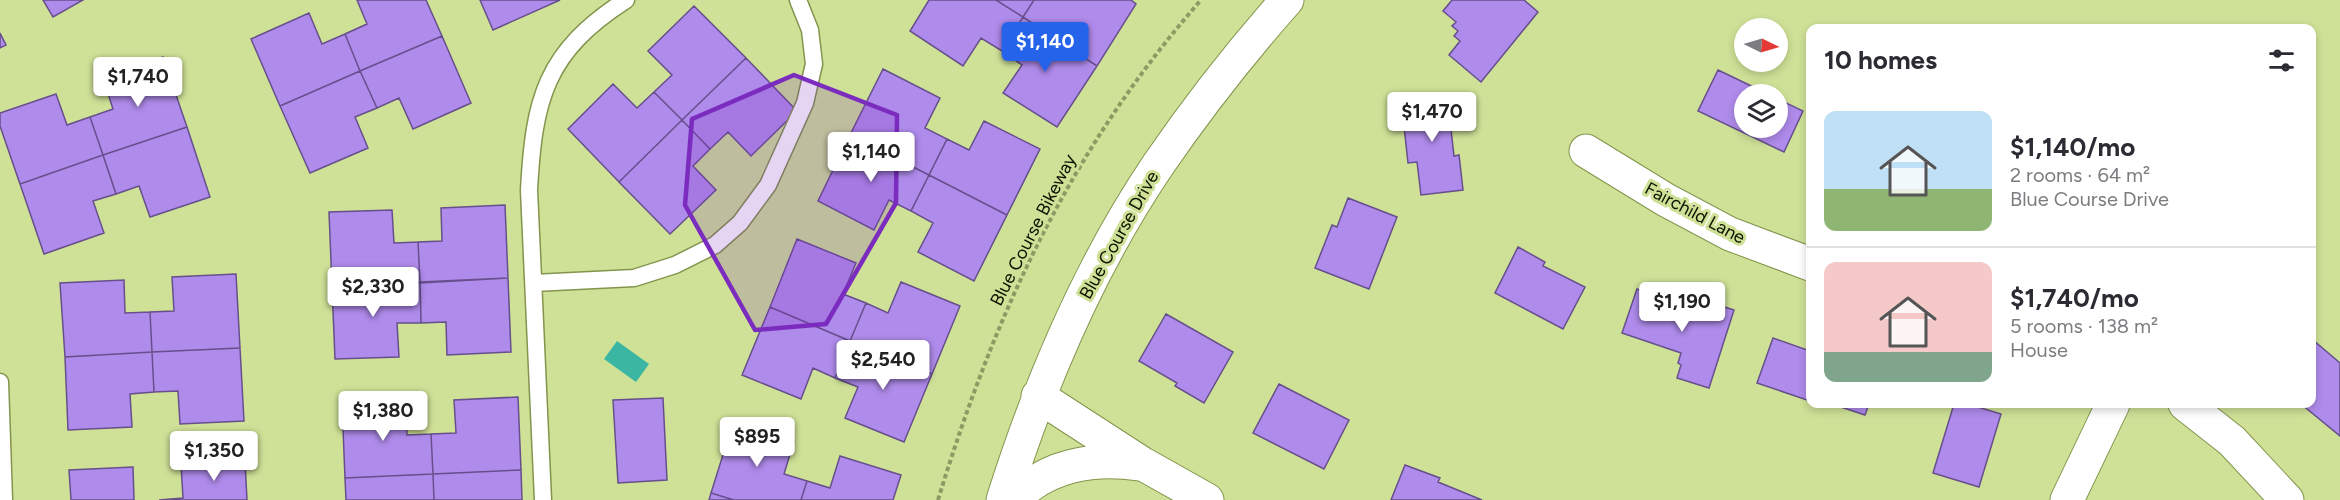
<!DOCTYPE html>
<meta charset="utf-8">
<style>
:root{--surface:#fff;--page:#f2f2f3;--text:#2b2b33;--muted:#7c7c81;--line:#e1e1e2;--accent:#2563eb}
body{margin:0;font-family:Figtree,sans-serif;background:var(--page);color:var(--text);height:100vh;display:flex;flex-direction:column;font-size:22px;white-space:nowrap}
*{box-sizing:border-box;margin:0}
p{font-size:20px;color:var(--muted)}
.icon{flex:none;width:33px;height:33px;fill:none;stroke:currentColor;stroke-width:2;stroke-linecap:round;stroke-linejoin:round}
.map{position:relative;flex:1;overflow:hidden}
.sheet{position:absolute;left:1806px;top:24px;width:510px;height:384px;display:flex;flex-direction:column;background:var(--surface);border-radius:12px;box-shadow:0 3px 9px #0003}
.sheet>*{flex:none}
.needle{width:39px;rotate:95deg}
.buttons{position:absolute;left:1734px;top:18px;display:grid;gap:12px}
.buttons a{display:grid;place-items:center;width:54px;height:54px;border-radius:50%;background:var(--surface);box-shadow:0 3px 9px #0003;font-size:30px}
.price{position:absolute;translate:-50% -51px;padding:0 14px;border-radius:6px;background:#fff;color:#222;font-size:20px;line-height:39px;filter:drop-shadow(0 2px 3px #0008)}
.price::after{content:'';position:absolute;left:50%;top:36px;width:18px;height:14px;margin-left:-9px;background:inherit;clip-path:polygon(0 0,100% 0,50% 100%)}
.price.on{background:var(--accent);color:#fff}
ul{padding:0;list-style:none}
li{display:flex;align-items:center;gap:18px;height:150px;padding:0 18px}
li+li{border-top:2px solid var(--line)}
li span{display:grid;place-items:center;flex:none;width:168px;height:120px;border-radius:12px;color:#555}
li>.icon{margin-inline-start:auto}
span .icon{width:72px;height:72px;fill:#fffc;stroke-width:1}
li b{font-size:26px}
h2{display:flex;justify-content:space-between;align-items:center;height:72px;padding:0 18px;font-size:26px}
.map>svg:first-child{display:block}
</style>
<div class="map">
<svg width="2340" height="500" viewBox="0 0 2340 500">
<rect width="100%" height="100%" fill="#cfe197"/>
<!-- water -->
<path fill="#3ab6a2" d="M617,341L649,364L636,382L604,359Z"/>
<!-- building -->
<path fill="#af8beb" stroke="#664f8c" stroke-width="1.5" d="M43,0H83L53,17Z
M357,0H426L442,36L360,71L345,34L367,24Z
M480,0H560L493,30Z
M929,0H996L1023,17L1002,51L981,38L963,66L910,31Z
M996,0H1034L1023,17Z
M1034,0H1131L1136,4L1097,66L1023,17Z
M1452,0H1524L1538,12L1481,82L1449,55L1460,41L1454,36L1458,31L1452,26L1456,22L1443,11Z
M694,6L746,58L682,120L654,92L672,75L648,51Z
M309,13L322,44L345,34L360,71L280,106L251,39Z
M1023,17L1097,66L1057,127L1003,93L1022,65L1002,51Z
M0,33L6,45L0,48Z
M442,36L471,103L413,129L399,98L377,108L360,71Z
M163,57L187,127L103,155L90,117L113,109L103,78Z
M746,58L797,111L751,156L728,132L710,149L682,120Z
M883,69L940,98L925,128L947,139L929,175L850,135Z
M1718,70L1768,94H1744V128H1778V99L1803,111L1784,152L1698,111Z
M360,71L377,108L355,117L368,148L310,173L280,106Z
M613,84L637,108L654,92L682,120L619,182L568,129Z
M1447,93L1454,156L1459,155L1463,190L1421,195L1417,162L1408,163L1401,98Z
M56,94L67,125L90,117L103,155L20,184L0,126V113Z
M682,120L710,149L693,166L716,190L670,234L619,182Z
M984,121L1040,149L1007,215L929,175L947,139L969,150Z
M187,127L210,197L150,217L139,186L116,194L103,155Z
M850,135L929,175L911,211L889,200L874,230L818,201Z
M103,155L116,194L93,201L104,233L44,254L20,184Z
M929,175L1007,215L974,281L918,252L933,223L911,211Z
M1348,198L1397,217L1369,289L1315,268L1332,225L1337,227Z
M505,205L508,278L420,282L418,242L442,241L441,208Z
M392,210L394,243L418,242L420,282L332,286L329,212Z
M797,239L856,263L843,294L866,303L850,341L770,307Z
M1518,247L1545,262L1543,266L1585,287L1563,329L1495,293Z
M236,274L240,348L152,352L150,312L174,311L172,277Z
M508,278L511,352L447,355L446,322L421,323L420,283Z
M124,280L125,313L150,312L152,352L65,357L60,283Z
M901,282L960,306L932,374L850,341L866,303L888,313Z
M420,283L421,323H397L399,357L335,359L332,286Z
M1637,289L1703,311L1706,301L1734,310L1709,388L1677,378L1681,365L1678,363L1681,353L1622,333Z
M770,307L850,341L835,378L813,368L801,399L742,375Z
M1166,314L1233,352L1204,403L1175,386L1177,383L1139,361Z
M1773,338L1810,351V401L1757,383Z
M2313,340L2340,363V436L2301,404H2312Z
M850,341L932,374L904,442L845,418L858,387L835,378Z
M240,348L244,421L180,424L178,391L154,392L152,352Z
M152,352L154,392L130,394L132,427L68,430L65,357Z
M1279,384L1349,420L1324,469L1253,433Z
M518,397L521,470L433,474L431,434L456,433L454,400Z
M663,398L667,480L618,483L613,400Z
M406,402L407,435L431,434L433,474L345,478L342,404Z
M1832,404H1869L1865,415Z
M1954,404H1968L2001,414L1979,487L1933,473Z
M733,423L794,441L784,474L807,481L801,500H734L711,493Z
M840,456L901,475L893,500H801L807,481L830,488Z
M245,461L247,500H159L183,498L181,465Z
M1405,465L1440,478L1438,482L1482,500H1391Z
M133,467L134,500H71L69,470Z
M521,470L522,500H434L433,474Z
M433,474L434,500H346L345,478Z
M711,493L734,500H709Z"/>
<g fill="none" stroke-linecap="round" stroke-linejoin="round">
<defs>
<path id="service" d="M534,283L634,278L675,265L715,245L740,223L768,185L805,103L814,64L810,30L798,0
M0,382L4,500
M543,500L529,190C534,99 545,52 626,0"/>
<path id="minor" d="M1586,151L1666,200L1730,234L1810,264
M1038,396L1143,464L1207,500
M2185,404L2232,441L2287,500
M1014,500C1045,465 1095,457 1139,464
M2067,500L2113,404"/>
<path id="secondary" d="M1003,500C1040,383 1089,267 1158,165C1197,108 1241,52 1287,0"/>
</defs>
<!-- service casing -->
<use href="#service" stroke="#83944d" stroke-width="19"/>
<!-- minor casing -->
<use href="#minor" stroke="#83944d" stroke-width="35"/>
<!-- secondary casing -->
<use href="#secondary" stroke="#83944d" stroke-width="35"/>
<!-- path -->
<path stroke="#8d9a63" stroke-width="4" stroke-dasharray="4.5 3" stroke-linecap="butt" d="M938,500C995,313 1071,148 1201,0"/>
<!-- service -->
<use href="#service" stroke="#fff" stroke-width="16"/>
<!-- minor -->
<use href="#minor" stroke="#fff" stroke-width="33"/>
<!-- secondary -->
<use href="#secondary" stroke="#fff" stroke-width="33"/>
</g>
<!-- marked area -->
<path fill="#7b2cbf" fill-opacity="0.2" stroke="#7b2cbf" stroke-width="4.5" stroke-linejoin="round" d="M794,75L897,115L896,203L826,324L755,330L685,205L692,119Z"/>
<g text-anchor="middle" stroke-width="6" stroke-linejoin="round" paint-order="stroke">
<!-- street labels -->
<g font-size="18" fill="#0d1200" stroke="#cfe197">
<text transform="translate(1695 213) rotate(28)" y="6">Fairchild Lane</text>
<text transform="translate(1033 230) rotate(-63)" y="6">Blue Course Bikeway</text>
<text transform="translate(1119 235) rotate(-61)" y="6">Blue Course Drive</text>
</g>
</g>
</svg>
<div class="buttons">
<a><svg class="needle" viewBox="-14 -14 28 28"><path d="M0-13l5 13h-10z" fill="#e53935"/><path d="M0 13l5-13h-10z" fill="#7c7c81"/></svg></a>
<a><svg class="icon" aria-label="layers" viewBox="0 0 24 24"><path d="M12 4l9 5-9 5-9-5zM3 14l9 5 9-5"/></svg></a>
</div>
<b class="price on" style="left:1045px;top:73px">$1,140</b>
<b class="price" style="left:138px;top:108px">$1,740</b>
<b class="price" style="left:1432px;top:143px">$1,470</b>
<b class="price" style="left:871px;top:183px">$1,140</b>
<b class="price" style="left:373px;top:318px">$2,330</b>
<b class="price" style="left:1682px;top:333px">$1,190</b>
<b class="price" style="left:883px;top:391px">$2,540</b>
<b class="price" style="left:383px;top:442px">$1,380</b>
<b class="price" style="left:757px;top:468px">$895</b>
<b class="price" style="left:214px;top:482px">$1,350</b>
<section class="sheet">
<h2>10 homes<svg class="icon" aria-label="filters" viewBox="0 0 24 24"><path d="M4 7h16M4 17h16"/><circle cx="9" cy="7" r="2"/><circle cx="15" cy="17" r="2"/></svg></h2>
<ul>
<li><span style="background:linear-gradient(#bfe0f5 65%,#8fb573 0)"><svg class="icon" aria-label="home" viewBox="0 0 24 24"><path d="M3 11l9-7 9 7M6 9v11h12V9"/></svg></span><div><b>$1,140/mo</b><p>2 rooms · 64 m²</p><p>Blue Course Drive</p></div></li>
<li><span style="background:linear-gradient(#f6c9c9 75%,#7fa58c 0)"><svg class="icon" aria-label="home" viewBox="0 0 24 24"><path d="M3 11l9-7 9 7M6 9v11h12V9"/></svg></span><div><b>$1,740/mo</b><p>5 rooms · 138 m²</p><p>House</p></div></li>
</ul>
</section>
</div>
